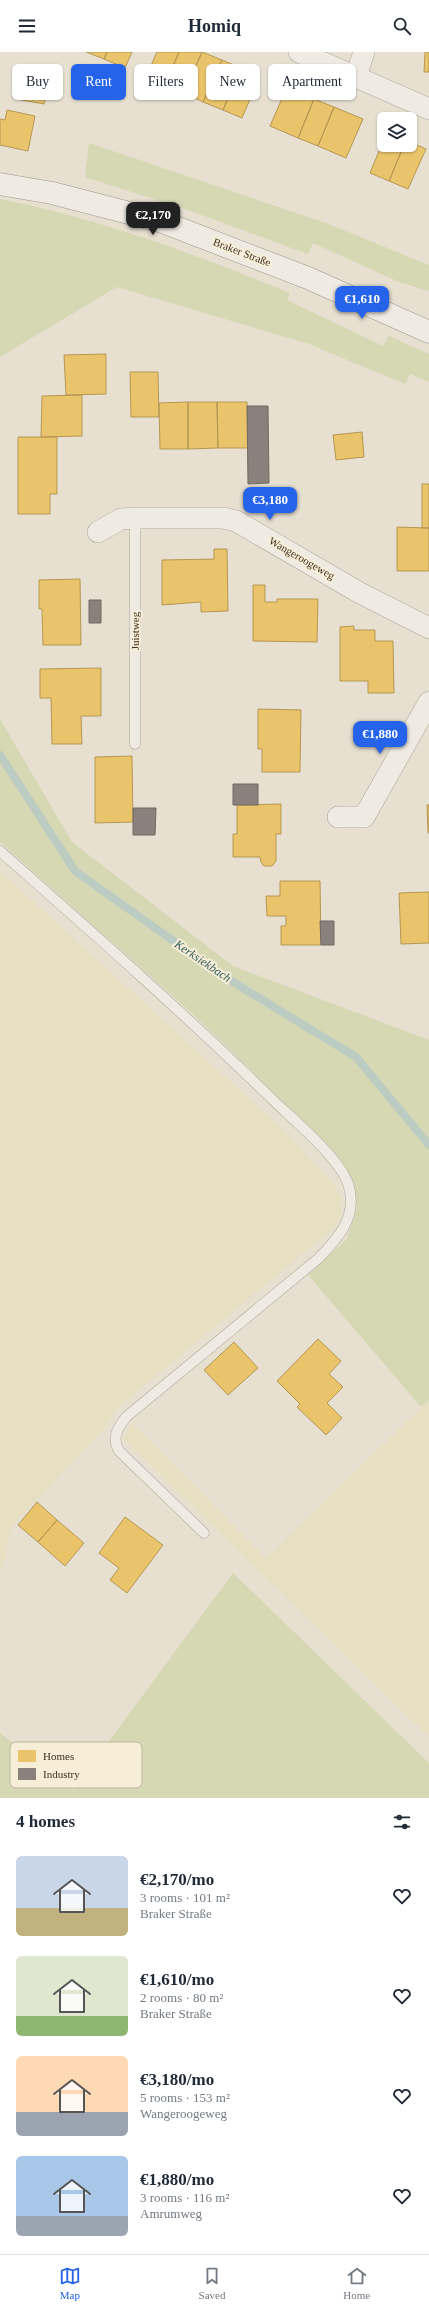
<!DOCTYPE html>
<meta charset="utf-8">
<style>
:root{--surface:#fff;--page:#f2f2f3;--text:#1f2937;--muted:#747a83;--line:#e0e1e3;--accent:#2563eb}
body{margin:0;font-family:"Times New Roman",serif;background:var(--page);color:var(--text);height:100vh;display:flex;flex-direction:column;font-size:15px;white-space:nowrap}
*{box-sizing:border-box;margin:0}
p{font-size:13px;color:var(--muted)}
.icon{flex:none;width:22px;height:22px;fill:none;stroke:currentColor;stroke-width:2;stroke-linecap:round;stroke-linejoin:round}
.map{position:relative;height:1746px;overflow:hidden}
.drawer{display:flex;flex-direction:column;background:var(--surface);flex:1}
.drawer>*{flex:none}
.top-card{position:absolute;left:12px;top:12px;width:405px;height:36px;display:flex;gap:8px}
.buttons{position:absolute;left:377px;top:60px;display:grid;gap:8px}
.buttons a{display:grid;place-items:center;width:40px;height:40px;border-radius:6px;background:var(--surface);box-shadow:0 1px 3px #0004;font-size:20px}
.price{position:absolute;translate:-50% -34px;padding:0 9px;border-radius:8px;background:var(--accent);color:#fff;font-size:13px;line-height:26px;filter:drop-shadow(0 1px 2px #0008)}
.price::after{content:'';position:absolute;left:50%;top:24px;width:12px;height:9px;margin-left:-6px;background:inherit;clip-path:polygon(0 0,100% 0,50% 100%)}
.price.selected{background:#222;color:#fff}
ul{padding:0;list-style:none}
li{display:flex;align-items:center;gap:12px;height:100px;padding:0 16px}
li span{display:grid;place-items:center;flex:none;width:112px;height:80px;border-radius:6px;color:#555}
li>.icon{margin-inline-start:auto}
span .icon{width:48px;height:48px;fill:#fffc;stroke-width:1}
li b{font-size:17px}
h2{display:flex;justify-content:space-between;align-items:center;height:48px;padding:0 16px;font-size:17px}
.tag{padding:0 14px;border-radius:6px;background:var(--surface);box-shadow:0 1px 3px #0004;font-size:14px;line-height:36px}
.tag.selected{background:var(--accent);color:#fff}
header{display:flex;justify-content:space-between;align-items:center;height:52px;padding:0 16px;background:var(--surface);font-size:18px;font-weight:700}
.tab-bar{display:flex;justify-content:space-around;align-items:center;height:56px;border-top:1px solid var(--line);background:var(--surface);font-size:11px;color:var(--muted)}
.tab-bar a{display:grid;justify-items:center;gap:2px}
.tab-bar .selected{color:var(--accent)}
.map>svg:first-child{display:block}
</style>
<header><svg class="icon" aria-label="menu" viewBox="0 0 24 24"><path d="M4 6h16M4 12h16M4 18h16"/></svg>Homiq<svg class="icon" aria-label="search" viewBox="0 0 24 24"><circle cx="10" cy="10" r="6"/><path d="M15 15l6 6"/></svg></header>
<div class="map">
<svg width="429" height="1746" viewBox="0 0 429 1746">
<rect width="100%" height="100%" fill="#e7e0d1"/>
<!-- farmland -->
<path fill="#e6dfc2" d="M0,819L280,1075L334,1132L341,1146V1163L336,1174L116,1357L105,1376L13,1473L8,1485L6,1505L0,1519Z
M429,1348V1685L123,1386L132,1371L266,1506Z"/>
<!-- green -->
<path fill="#d6d7b3" d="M89,91L326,171L429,213V239L399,230L313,191L308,202L185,157L85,125Z
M0,147C101,167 195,202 290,241L287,248L383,294L389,284L429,302V330L410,322L405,332L309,292L117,235L0,305Z
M0,667L72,790L233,914L429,988V1348L421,1355L308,1223L346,1188L357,1156L352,1132L312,1078L196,965L0,790Z
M233,1521L429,1711V1746H0V1681L73,1738Z"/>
<!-- homes -->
<path fill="#e9c46a" stroke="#b59754" d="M86,0H107L104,7Z
M107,0H132L125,16L104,7Z
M157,0H179L165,33L146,25Z
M179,0H202L184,41L165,33Z
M202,0L222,8L203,50L184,41Z
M425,0H429V20H424Z
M222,8L241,16L223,58L203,50Z
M241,16L260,24L242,66L223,58Z
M18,32L47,38L44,52L16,47Z
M287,35L314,47L298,86L270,74Z
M314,47L334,55L318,94L298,86Z
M334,55L363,67L346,106L318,94Z
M7,58L35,64L28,99L0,93V67L5,68Z
M384,87V93H404L389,129L370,121Z
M410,90L426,97L408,137L389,129L404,93H410Z
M106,302V342L66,343L64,303Z
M130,320H158L159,365H131Z
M82,343V384L41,385L42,344Z
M188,350V397H160L159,351Z
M188,350H217L218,396L188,397Z
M217,350H247L248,396H218Z
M362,380L364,405L336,408L333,383Z
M18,385H57V442H50V462H18Z
M422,432H429V476H422Z
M397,475L429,476V519H397Z
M214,497H227L228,559L201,560V550L162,553V508L214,507Z
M80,527L81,593H43L42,557H39V528Z
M253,533H265V550H277V547H318L317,590L253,589Z
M354,574V578H375V589H393L394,641H368V629H340V575Z
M101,616V664H81L82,692H52L51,646H40V617Z
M258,657L301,658L300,720H262V697H258Z
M132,704L133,770L95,771V705Z
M281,752V782H276V809L272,814H264L261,810L260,805H233V782H237V753Z
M427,753H429V781H428Z
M280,829H320L321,893H281V874H286V864H267L266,844H280Z
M429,840V891L401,892L399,841Z
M318,1287L341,1309L329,1322L343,1335L327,1351L342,1366L326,1383L297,1355L300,1352L277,1329Z
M234,1290L258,1316L228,1343L204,1318Z
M37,1450L57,1468L38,1490L18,1473Z
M125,1465L163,1493L127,1541L110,1528L119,1516L99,1501Z
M57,1468L84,1491L65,1514L38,1490Z"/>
<!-- industry -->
<path fill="#8a817c" stroke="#736860" d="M247,354H268L269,431L248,432Z
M89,548H101V571H89Z
M233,732H258V753H233Z
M133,756H156L155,783H133Z
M320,869H334V893H321Z"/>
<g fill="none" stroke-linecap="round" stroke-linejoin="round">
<!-- stream -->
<path stroke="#bcccc2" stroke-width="8" d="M0,703L75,819L220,922L356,1005L429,1093"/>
<defs>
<path id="lane" d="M135,466V692
M0,799C93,881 186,963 275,1050C295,1069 343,1109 349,1135C357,1166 338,1186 319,1206L126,1365C118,1376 111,1385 119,1399L204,1481"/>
<path id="street" d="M299,0L429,57
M356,24L364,0
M98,480L121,467L135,466H223L236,469L360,541L429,576
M338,765H364L429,650"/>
<path id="secondary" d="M0,132L52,141L160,169L308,226L429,280"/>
</defs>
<!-- lane casing -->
<use href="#lane" stroke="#ada599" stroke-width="11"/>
<!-- street casing -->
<use href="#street" stroke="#ada599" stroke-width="22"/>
<!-- secondary casing -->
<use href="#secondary" stroke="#9c958a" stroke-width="23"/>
<!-- lane -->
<use href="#lane" stroke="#efebe3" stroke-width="10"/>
<!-- street -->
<use href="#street" stroke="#efebe3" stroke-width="21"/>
<!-- secondary -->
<use href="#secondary" stroke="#efebe3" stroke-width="22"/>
</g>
<g text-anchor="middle" stroke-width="4" stroke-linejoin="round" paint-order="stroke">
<!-- street labels -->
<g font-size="11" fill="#3d2e20" stroke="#f7eed8">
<text transform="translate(242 200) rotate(21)" y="4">Braker Straße</text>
<text transform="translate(302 506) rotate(30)" y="4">Wangeroogeweg</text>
<text transform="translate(135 579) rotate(-90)" y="4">Juistweg</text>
</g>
<!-- water labels -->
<g font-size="12" font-style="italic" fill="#2f5d5a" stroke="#f7eed8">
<text transform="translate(203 909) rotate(34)" y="4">Kerksiekbach</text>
</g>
</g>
<!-- legend -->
<rect x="10" y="1690" width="132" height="46" rx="6" fill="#f7eed8" stroke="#bfb4a1" stroke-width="1"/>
<rect x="18" y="1698" width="18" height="12" fill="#e9c46a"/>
<rect x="18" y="1716" width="18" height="12" fill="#8a817c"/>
<g font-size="11" fill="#3d2e20">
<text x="43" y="1708">Homes</text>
<text x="43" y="1726">Industry</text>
</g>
</svg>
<div class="buttons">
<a><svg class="icon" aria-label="layers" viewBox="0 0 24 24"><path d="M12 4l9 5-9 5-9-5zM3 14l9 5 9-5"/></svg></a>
</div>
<b class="price selected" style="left:153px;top:184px">€2,170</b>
<b class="price" style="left:362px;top:268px">€1,610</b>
<b class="price" style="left:270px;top:469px">€3,180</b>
<b class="price" style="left:380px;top:703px">€1,880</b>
<div class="top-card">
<a class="tag">Buy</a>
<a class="tag selected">Rent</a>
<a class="tag">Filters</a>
<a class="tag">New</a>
<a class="tag">Apartment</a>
</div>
</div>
<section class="drawer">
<h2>4 homes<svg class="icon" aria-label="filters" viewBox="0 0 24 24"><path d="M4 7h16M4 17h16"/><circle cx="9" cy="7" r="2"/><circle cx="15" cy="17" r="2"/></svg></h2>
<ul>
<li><span style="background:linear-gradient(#c9d6e8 65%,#c2b280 0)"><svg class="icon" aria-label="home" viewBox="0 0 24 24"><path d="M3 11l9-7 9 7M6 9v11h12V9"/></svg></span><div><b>€2,170/mo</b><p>3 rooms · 101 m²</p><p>Braker Straße</p></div><svg class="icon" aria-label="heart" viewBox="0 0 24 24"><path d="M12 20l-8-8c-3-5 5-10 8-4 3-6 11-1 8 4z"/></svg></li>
<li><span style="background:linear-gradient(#dfe7d0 75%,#8fb573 0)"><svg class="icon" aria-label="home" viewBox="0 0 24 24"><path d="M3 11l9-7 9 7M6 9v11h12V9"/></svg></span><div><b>€1,610/mo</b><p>2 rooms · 80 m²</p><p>Braker Straße</p></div><svg class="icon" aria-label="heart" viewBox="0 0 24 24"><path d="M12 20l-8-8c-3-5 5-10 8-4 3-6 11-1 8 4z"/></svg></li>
<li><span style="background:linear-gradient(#ffd9b3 70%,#9aa5b1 0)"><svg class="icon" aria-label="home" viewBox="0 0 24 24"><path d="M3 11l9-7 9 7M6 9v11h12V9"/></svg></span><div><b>€3,180/mo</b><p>5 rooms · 153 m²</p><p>Wangeroogeweg</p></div><svg class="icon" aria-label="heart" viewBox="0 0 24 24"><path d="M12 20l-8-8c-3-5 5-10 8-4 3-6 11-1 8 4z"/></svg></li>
<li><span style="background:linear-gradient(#a9c7e8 75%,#9aa5b1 0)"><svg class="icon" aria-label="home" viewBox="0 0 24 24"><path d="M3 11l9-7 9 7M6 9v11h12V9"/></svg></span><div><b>€1,880/mo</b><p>3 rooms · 116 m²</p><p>Amrumweg</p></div><svg class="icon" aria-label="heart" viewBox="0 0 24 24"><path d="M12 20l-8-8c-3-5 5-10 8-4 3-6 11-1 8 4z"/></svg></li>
</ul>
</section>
<nav class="tab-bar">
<a class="selected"><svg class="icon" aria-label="map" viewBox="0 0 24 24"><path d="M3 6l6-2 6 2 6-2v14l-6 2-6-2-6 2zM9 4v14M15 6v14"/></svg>Map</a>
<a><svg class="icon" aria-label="saved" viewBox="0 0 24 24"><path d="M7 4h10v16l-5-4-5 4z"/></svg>Saved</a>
<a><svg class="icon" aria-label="home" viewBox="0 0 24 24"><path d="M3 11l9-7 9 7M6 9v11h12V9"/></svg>Home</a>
</nav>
